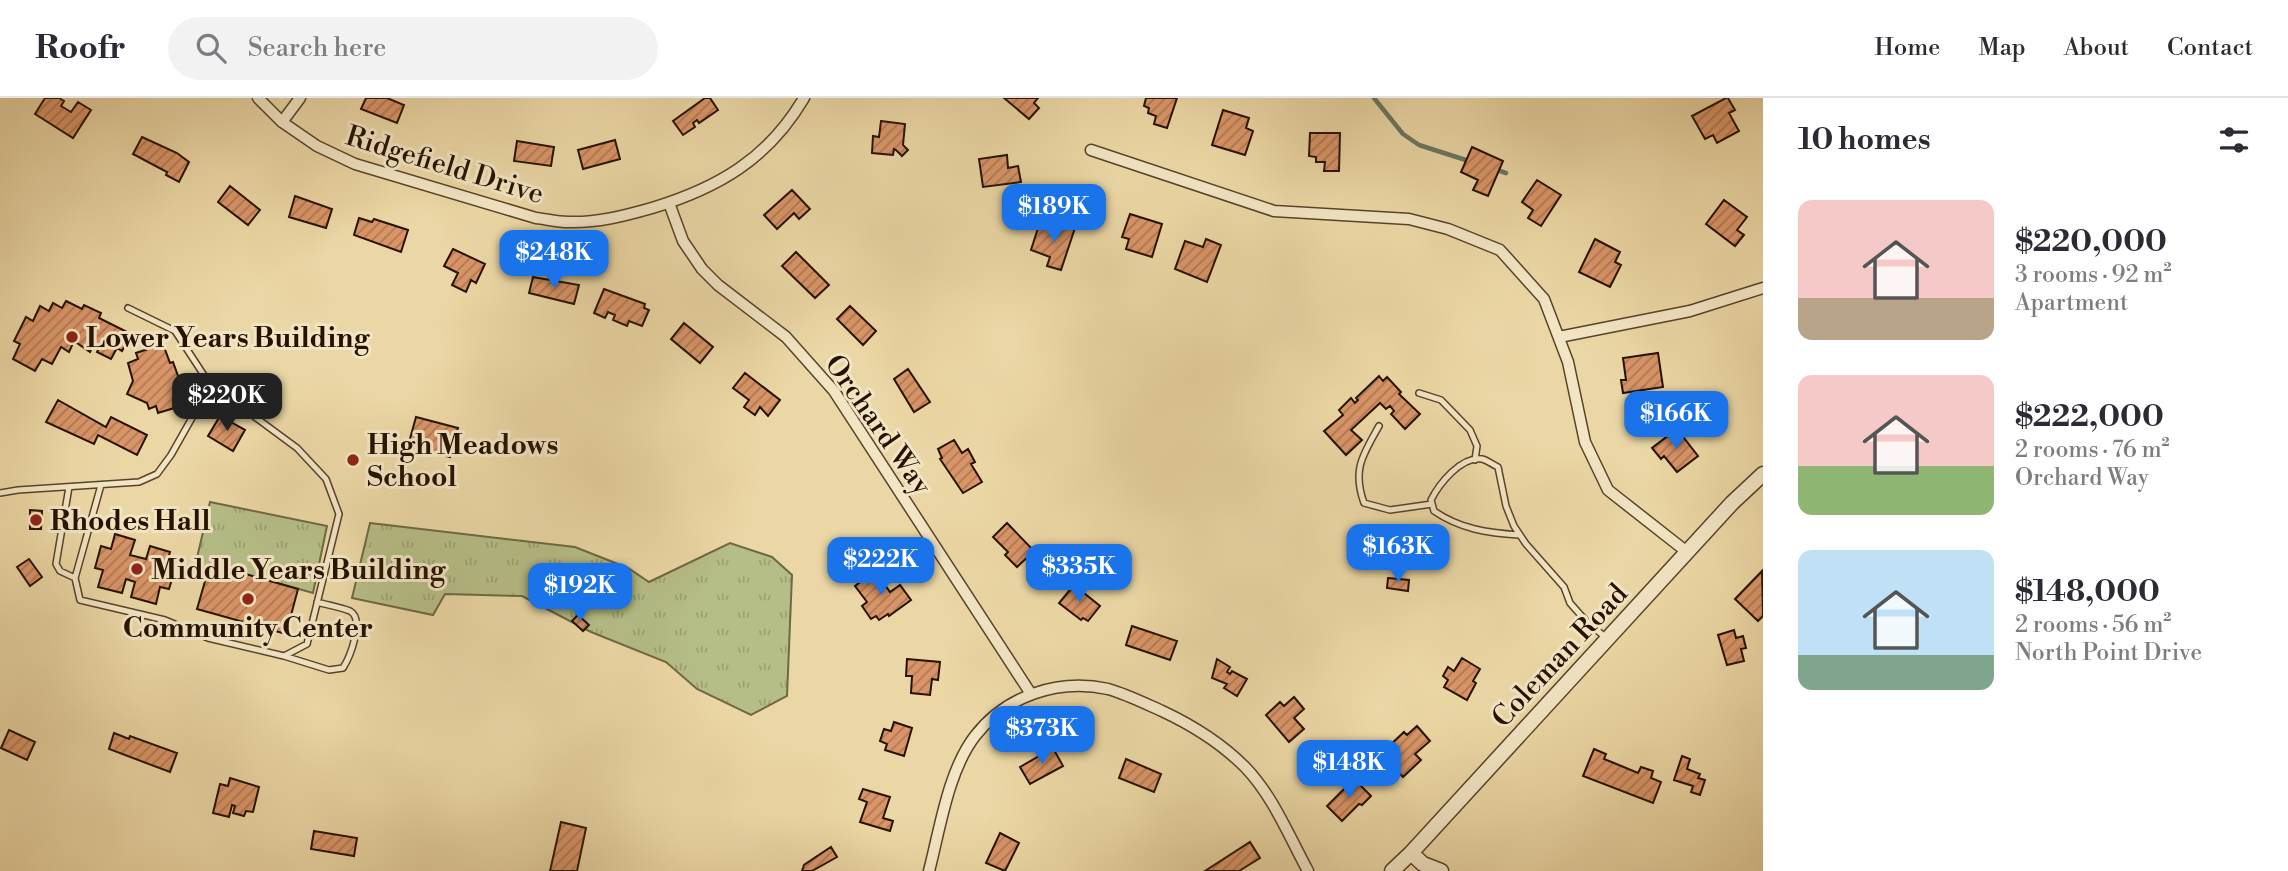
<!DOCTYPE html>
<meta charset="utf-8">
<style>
:root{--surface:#fff;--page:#f2f2f3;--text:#2b2b33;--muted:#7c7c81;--line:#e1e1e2;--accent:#1a73e8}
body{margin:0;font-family:"Libre Bodoni",serif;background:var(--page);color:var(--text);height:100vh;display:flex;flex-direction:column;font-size:26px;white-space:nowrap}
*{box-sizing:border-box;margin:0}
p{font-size:23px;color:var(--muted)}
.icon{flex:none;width:38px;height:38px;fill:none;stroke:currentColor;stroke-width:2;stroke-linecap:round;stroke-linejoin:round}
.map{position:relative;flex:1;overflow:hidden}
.sheet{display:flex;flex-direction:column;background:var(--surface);width:525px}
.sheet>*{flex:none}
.price{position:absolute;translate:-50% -60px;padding:0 16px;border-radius:14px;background:var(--accent);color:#fff;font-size:23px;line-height:46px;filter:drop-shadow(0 2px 4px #0008)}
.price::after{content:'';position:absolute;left:50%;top:42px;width:21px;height:16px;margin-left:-10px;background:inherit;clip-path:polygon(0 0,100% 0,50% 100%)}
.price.selected{background:#222;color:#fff}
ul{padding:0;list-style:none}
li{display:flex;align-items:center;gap:21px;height:175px;padding:0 35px}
li span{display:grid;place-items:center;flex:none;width:196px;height:140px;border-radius:14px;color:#555}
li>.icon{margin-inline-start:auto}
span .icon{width:84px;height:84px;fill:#fffc;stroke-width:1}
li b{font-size:30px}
h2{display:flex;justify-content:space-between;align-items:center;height:84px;padding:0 35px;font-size:30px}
header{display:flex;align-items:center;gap:42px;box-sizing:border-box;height:98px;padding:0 35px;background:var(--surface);border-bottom:2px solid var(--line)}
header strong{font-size:33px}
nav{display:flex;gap:38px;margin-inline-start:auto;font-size:24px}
.search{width:490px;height:63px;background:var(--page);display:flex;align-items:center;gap:18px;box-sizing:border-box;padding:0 24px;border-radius:38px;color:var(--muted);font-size:26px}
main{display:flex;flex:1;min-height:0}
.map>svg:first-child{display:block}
</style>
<header>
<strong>Roofr</strong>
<div class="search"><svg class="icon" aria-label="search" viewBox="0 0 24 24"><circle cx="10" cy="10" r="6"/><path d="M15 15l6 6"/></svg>Search here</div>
<nav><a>Home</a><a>Map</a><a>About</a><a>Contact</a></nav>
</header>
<main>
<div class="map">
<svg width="1763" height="773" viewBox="0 0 1763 773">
<defs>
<pattern id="grass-tufts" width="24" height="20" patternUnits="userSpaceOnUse" patternTransform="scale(1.75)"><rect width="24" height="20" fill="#b6be87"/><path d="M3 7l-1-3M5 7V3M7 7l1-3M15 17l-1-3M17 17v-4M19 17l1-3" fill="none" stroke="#9ca273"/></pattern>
<pattern id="building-hatch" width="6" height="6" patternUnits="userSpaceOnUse" patternTransform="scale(1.75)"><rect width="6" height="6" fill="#d99568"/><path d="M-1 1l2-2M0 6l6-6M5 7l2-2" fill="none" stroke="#b07853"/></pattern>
</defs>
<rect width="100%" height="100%" fill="#ebd7a5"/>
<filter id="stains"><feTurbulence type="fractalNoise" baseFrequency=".00286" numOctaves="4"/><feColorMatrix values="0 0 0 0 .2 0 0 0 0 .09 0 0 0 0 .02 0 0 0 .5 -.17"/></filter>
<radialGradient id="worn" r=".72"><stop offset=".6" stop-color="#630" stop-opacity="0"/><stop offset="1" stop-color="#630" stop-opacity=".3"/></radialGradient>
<!-- grass -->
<path fill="url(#grass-tufts)" stroke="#6e6844" stroke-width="2" d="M210,404L327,428L313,495L210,466L193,477Z
M370,425L575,449L628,470L649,484L730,445L772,459L792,477L787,598L751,617L697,591L666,564L591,534L522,498L445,496L433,517L352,500Z"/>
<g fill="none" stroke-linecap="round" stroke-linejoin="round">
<!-- stream -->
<path stroke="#6b7762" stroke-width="4.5" d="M1374,0L1403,36L1419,47L1472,64
M1494,71L1506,75"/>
</g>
<!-- building -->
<path fill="url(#building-hatch)" stroke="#271200" stroke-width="2" d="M45,0H59L64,3L61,8L71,14L78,4L91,12L73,40L35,16Z
M366,0H387L404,7L397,25L361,11Z
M705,0H710L718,12L699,25L697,22L693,25L695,29L683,37L673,23Z
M1004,0H1038L1034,5L1039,10L1029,21Z
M1146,0H1177L1167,30L1154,26L1156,18L1148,15L1149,10L1144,8Z
M1726,0H1728L1735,12L1729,15L1739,33L1717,45L1713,37L1705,41L1692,18Z
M1223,12L1249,20L1246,30L1253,33L1245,57L1212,47Z
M881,23L905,26L903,47L908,52L902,58L896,52L894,51L893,57L872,55L873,38L879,39Z
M1310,35H1340L1339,73H1324L1325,64H1316V59L1309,58Z
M142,39L177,55L189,64L179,84L166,77L167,74L133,56Z
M615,42L620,61L583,71L578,52Z
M517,43L554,49L551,68L514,63Z
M1472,49L1503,63L1488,98L1473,92L1478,82L1461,74Z
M1007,57L1008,70L1018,68L1021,84L983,89L979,61Z
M1537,82L1561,97L1541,128L1528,120L1533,112L1522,104Z
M230,88L260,112L248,127L218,104Z
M792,92L810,111L799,121L794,115L777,131L764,117Z
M295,98L332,111L326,130L289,119Z
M1724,102L1747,119L1737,132L1744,137L1735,148L1706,126Z
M1130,116L1162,126L1152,159L1126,151L1129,141L1122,139Z
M359,120L372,124L374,121L408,132L401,154L354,137Z
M1063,123L1076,127L1061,172L1047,168L1050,159L1031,152L1039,127L1060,134Z
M1206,141L1221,147L1207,184L1175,171L1185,143L1203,149Z
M1595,141L1620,154L1615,164L1621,167L1610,189L1579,174Z
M453,151L485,166L476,185L471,182L466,194L452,187L458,175L444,168Z
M796,154L829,187L815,200L782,168Z
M533,179L579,187L574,206L529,195Z
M604,191L645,206L644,210L649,212L642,228L629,223L627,228L613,222L615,217L608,214L605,220L594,215Z
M66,203L82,211L84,207L101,215L99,220L131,236L122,253L117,250L111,261L97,254L99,250L93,247L90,254L74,243L69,254L61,249L52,266L42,261L35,273L13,261L20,246L14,243L26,219L33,223L40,208L49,213L53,205L62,210Z
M850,208L876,233L863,247L837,221Z
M684,225L713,249L700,265L671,241Z
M163,246L170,265L173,264L182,289L178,290L184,307L158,315L156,308L149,311L147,305L127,296L133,283L128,265L138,261L136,255Z
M1658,255L1663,289L1623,295L1621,282H1626L1623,260Z
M908,271L930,304L914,314L894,281Z
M745,275L780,302L768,318L760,309L755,317L744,309L749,302L733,290Z
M1379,278L1383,283L1387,279L1401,294L1399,296L1420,316L1405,331L1391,316L1394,313L1390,308L1386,311L1380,305L1351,332L1362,342L1346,357L1324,333L1343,317L1339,312L1351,300L1355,305L1358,302L1356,300Z
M58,302L106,329L111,319L147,337L137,357L98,337L94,346L46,324Z
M220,318L245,332L233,353L208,338Z
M416,319L458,330L450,359L408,348Z
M1677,331L1698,358L1677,374L1664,358L1661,361L1652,350Z
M954,342L962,355L968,351L975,364L971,366L982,384L963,395L940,361L942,360L938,351Z
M30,412L42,413L41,431H30Z
M1007,425L1034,453L1017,469L1005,457L1008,454L993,439Z
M115,436L135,442L130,457L146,461L150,448L170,454L166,468L175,471L169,491L160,489L156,506L131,499L135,484L126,481L122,495L98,489L103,472L95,470L101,448L111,451Z
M29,461L42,479L30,488L17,469Z
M210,466L298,491L286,536L197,511Z
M875,473L890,494L900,487L911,502L889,518L888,516L879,522L876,518L871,521L862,508L867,504L855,488Z
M1762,473L1763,518L1758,523L1735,501Z
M1388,480L1409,482L1408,493L1387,490Z
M1074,487L1100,508L1088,523L1083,520L1081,522L1059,505Z
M578,517L589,527L583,533L572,523Z
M1132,528L1177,543L1170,562L1126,547Z
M1734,532L1736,540L1743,538L1746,550L1741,551L1744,563L1727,567L1718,537Z
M1462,560L1480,571L1473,583L1476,585L1467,602L1444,589L1448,582L1443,578L1448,569L1454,573Z
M907,561L940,564L938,582L932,581L930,597L911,595L912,578H906Z
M1217,561L1230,569L1227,574L1230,576L1232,573L1247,581L1237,598L1224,590L1227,586L1212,580Z
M1294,599L1304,611L1294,620L1304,631L1289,644L1266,617L1280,604L1284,608Z
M894,624L912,630L904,658L885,652L887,646L880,643L884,631L891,633Z
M1417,628L1430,643L1415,656L1421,662L1403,679L1384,660L1389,655L1385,652L1404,634L1407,637Z
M9,632L35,644L27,662L1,650Z
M114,635L129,641L130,638L177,655L170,674L109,651Z
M1053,650L1063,668L1030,686L1020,669Z
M1594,651L1606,656L1604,661L1614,665L1638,675L1641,669L1653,673L1651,680L1661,684L1653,705L1583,678Z
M1682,658L1690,661L1687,671L1700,676L1698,680L1705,682L1700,697L1691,694L1693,688L1674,682Z
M1126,661L1161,676L1154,694L1119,680Z
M230,680L259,689L253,714L246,713L244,718L233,715L235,708L232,707L229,719L213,715L220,686L228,688Z
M1354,681L1371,698L1362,707L1359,706L1342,723L1327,708Z
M863,691L890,699L883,720L893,723L890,733L860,724L867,704L859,701Z
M561,724L586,730L577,773H550Z
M314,733L357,740L354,758L311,751Z
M1000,735L1019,745L1005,773L986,765Z
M1250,744L1260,760L1239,773H1205Z
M831,749L837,759L812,773H802L804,767Z"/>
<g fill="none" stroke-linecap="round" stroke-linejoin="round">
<defs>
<path id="service" d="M1419,295L1441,302L1470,332L1477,348L1475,362
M1379,328C1363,357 1352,371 1364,405L1390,412L1432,406
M69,389L56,466L60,473L75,480L101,387
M0,395L18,392L139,384L157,376L171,357L197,311L214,288
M1519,437C1488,435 1460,431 1434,413L1431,402C1439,386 1461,358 1482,361C1487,362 1493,367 1498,369L1506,408L1514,428L1526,446L1564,489L1570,505L1586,523L1605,539
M75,480L80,502L165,522L208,540L284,558L307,546L339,416L326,381L297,350L209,285L175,233L128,210
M284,558L329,572L343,570C350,559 365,521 350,513C340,509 327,507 317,504"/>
<path id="minor" d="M258,0L282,24L317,48L355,66L536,120C546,121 557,124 568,124C597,125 624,118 652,110C718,90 768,61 804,0
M282,24L300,0
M1091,52L1274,113L1409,121L1448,131L1500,152L1544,201L1568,264L1585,344L1608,392L1687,454
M669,105L683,143L702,171L718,187L786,239L834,293L1031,596
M1559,239L1690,213L1763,190
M929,773C940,731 948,673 975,638C1006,598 1058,580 1108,591C1126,596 1144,605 1162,613C1192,627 1221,645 1245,669C1273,698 1289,738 1308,773"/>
<path id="tertiary" d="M1411,755L1423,766L1441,773
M1392,773L1411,755L1732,405L1763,376"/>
</defs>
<!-- service casing -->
<use href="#service" stroke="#584329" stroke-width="8"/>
<!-- minor casing -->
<use href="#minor" stroke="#584329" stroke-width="13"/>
<!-- tertiary casing -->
<use href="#tertiary" stroke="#584329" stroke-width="17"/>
<!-- service -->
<use href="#service" stroke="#f2e5c4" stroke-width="5"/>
<!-- minor -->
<use href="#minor" stroke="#f2e5c4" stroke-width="10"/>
<!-- tertiary -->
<use href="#tertiary" stroke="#f2e5c4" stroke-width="14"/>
</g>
<!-- markers -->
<g fill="#8f2418" stroke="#f2e5c4" stroke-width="2.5">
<circle cx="72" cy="239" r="7"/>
<circle cx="353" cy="362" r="7"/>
<circle cx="36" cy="422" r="7"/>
<circle cx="137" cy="471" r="7"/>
<circle cx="248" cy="501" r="7"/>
</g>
<g text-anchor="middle" stroke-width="6" stroke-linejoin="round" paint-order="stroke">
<!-- street labels -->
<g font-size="28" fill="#271200" stroke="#f2e5c4">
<text transform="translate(445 66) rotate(17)" y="10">Ridgefield Drive</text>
<text transform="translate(879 326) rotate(55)" y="10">Orchard Way</text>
<text transform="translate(1559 557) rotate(-47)" y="10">Coleman Road</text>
</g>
<!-- poi labels -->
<g font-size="28" font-weight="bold" fill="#271200" stroke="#f2e5c4" text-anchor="start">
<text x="86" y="249">Lower Years Building</text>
<text x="367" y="356">High Meadows<tspan x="367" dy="32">School</tspan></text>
<text x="50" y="432">Rhodes Hall</text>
<text x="151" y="481">Middle Years Building</text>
<text x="248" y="539" text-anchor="middle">Community Center</text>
</g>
</g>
<rect width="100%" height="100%" filter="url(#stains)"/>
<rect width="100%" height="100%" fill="url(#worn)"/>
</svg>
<b class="price" style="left:1054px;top:146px">$189K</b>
<b class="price" style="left:554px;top:192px">$248K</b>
<b class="price selected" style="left:227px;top:335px">$220K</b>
<b class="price" style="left:1676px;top:353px">$166K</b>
<b class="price" style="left:1398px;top:486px">$163K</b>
<b class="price" style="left:881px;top:499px">$222K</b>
<b class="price" style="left:1079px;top:506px">$335K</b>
<b class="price" style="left:580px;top:525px">$192K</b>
<b class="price" style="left:1042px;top:668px">$373K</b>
<b class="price" style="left:1349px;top:702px">$148K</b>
</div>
<section class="sheet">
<h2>10 homes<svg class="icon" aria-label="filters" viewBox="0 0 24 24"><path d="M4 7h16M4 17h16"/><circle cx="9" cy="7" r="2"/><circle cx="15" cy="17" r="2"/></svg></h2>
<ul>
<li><span style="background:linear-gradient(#f6c9c9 70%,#b9a48a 0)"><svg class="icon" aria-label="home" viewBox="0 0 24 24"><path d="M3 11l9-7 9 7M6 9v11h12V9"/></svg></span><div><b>$220,000</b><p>3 rooms · 92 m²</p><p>Apartment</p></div></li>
<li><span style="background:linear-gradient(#f6c9c9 65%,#8fb573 0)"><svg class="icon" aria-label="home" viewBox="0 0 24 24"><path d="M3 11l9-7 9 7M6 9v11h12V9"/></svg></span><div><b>$222,000</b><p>2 rooms · 76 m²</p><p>Orchard Way</p></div></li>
<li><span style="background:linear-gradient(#bfe0f5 75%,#7fa58c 0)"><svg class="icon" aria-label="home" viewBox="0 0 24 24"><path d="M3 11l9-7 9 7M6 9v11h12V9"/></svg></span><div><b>$148,000</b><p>2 rooms · 56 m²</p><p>North Point Drive</p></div></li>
</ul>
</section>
</main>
